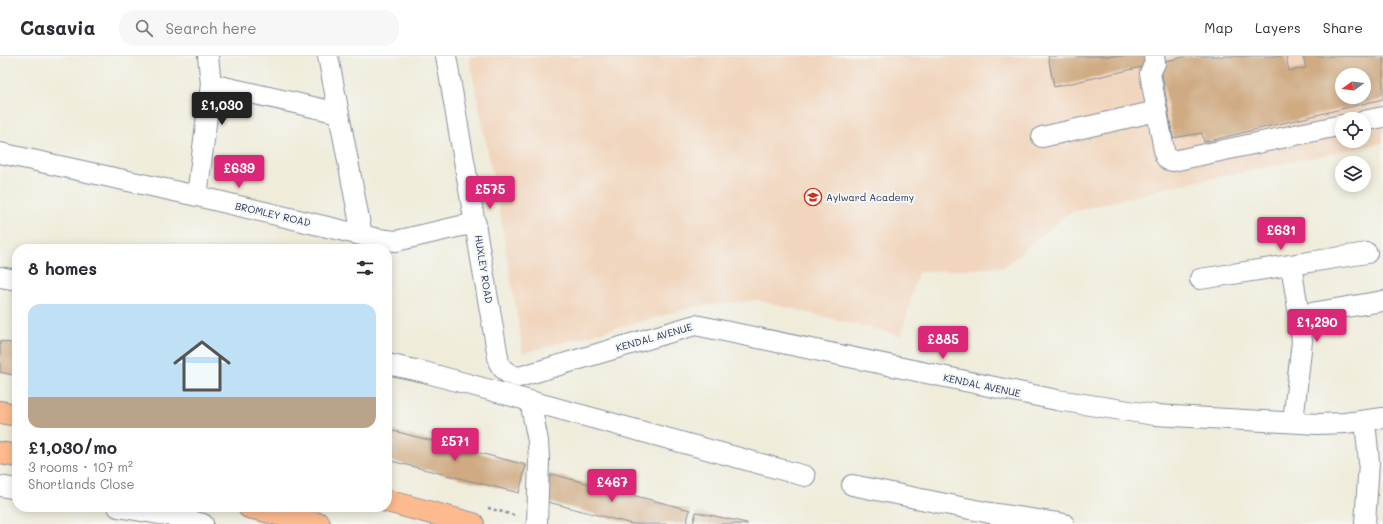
<!DOCTYPE html>
<meta charset="utf-8">
<style>
:root{--surface:#fff;--page:#f7f7f7;--text:#2b2b33;--muted:#7c7c81;--line:#e1e1e2;--accent:#db2777}
body{margin:0;font-family:Mali,sans-serif;background:var(--page);color:var(--text);height:100vh;display:flex;flex-direction:column;font-size:15px;white-space:nowrap}
*{box-sizing:border-box;margin:0}
p{font-size:13px;color:var(--muted)}
.icon{flex:none;width:22px;height:22px;fill:none;stroke:currentColor;stroke-width:2;stroke-linecap:round;stroke-linejoin:round}
.map{position:relative;flex:1;overflow:hidden}
.details{position:absolute;left:12px;top:188px;width:380px;height:268px;display:flex;flex-direction:column;background:var(--surface);border-radius:16px;box-shadow:0 2px 10px #0003}
.details>*{flex:none}
.needle{width:26px;rotate:255deg}
.controls{position:absolute;left:1335px;top:12px;display:grid;gap:8px}
.controls a{display:grid;place-items:center;width:36px;height:36px;border-radius:50%;background:var(--surface);box-shadow:0 2px 10px #0003;font-size:20px}
.price{position:absolute;translate:-50% -34px;padding:0 9px;border-radius:4px;background:var(--accent);color:#fff;font-size:13px;line-height:26px;filter:drop-shadow(0 1px 2px #0008)}
.price::after{content:'';position:absolute;left:50%;top:24px;width:12px;height:9px;margin-left:-6px;background:inherit;clip-path:polygon(0 0,100% 0,50% 100%)}
.price.on{background:#222;color:#fff}
ul{padding:0;list-style:none}
li{display:grid;align-content:center;gap:8px;height:212px;padding:0 16px}
li+li{border-top:1px solid var(--line)}
li span{display:grid;place-items:center;height:124px;border-radius:12px;color:#555}
li>.icon{margin-inline-start:auto}
span .icon{width:72px;height:72px;fill:#fffc;stroke-width:1}
li b{font-size:17px}
h2{display:flex;justify-content:space-between;align-items:center;height:48px;padding:0 16px;font-size:17px}
header{display:flex;align-items:center;gap:24px;box-sizing:border-box;height:56px;padding:0 20px;background:var(--surface);border-bottom:1px solid var(--line)}
header strong{font-size:19px}
nav{display:flex;gap:22px;margin-inline-start:auto;font-size:14px}
.search{width:280px;height:36px;background:var(--page);display:flex;align-items:center;gap:10px;box-sizing:border-box;padding:0 14px;border-radius:16px;color:var(--muted);font-size:15px}
.map>svg:first-child{display:block}
</style>
<header>
<strong>Casavia</strong>
<div class="search"><svg class="icon" aria-label="search" viewBox="0 0 24 24"><circle cx="10" cy="10" r="6"/><path d="M15 15l6 6"/></svg>Search here</div>
<nav><a>Map</a><a>Layers</a><a>Share</a></nav>
</header>
<div class="map">
<svg width="1383" height="468" viewBox="0 0 1383 468">
<rect width="100%" height="100%" fill="#f6f6f2"/>
<filter id="ink" filterUnits="userSpaceOnUse"><feTurbulence type="fractalNoise" baseFrequency=".025" numOctaves="2"/><feDisplacementMap in="SourceGraphic" scale="8" xChannelSelector="R" yChannelSelector="G"/><feConvolveMatrix kernelMatrix="1 2 1 2 8 2 1 2 1" color-interpolation-filters="sRGB"/></filter>
<filter id="wash" filterUnits="userSpaceOnUse"><feTurbulence type="fractalNoise" baseFrequency=".012" numOctaves="4" result="noise"/><feDisplacementMap in="SourceGraphic" scale="16" xChannelSelector="R" yChannelSelector="G"/><feGaussianBlur stdDeviation="0.9" result="paint"/><feColorMatrix in="noise" values="0 0 0 0 0 0 0 0 0 0 0 0 0 0 0 0 0 1.4 0 .05"/><feComposite in="paint" operator="in"/></filter>
<g filter="url(#wash)">
<rect width="100%" height="100%" fill="#efecda"/>
<!-- built -->
<path fill="#f1d5bd" fill-rule="evenodd" d="M469,0H1383V87L1169,131L1069,157L1004,211L918,216L901,280L757,244L694,251L523,297L499,152ZM1342,19H1364V41H1342ZM1342,63H1364V85H1342Z"/>
<g id="blocks">
<!-- building -->
<path fill="#cfaa82" fill-rule="evenodd" d="M1048,0H1150L1151,9L1054,31Z
M1189,0H1286L1289,15L1306,12L1303,0H1383V43L1204,86L1202,77L1173,82L1160,6ZM1342,19H1364V41H1342Z
M0,285L17,288V320L0,316Z
M390,374L526,409L519,437L387,404V385Z
M551,418L690,454L686,468H632L544,445Z
M696,456L747,467V468H693Z"/>
</g>
</g>
<g filter="url(#ink)">
<use href="#blocks" fill-opacity="0" stroke="#858e9c" stroke-width="1"/>
<g fill="none" stroke-linecap="round" stroke-linejoin="round">
<defs>
<path id="minor" d="M328,0L362,179
M446,0L499,307C504,316 509,319 519,321L695,269L1057,344L1155,359L1318,368L1345,367L1383,362
M1154,0L1155,7L1150,17L1165,100L1168,104L1173,105L1342,69
M211,28L339,57
M1364,65L1383,61
M1042,81L1157,55
M0,97L197,140L378,183L396,185L461,170L476,168
M197,140L211,28L208,0
M1291,209L1299,259L1302,285L1293,366
M0,221L17,224
M1200,223L1367,197
M1299,259L1383,245
M387,308L424,316L805,420
M530,345L538,385L539,404L537,468
M1365,365L1369,406L1365,468
M852,429L990,457L1064,468
M0,430L17,433
M118,451L171,460L203,468"/>
<path id="highway" d="M0,356L17,359
M0,397L17,400
M387,445L473,468
M249,451L319,468"/>
</defs>
<!-- minor casing -->
<use href="#minor" stroke="#858e9c" stroke-width="22"/>
<!-- highway casing -->
<use href="#highway" stroke="#858e9c" stroke-width="24"/>
<!-- path -->
<path stroke="#858e9c" stroke-width="2.5" stroke-dasharray="3 3" stroke-linecap="butt" d="M488,452L517,460"/>
<!-- minor -->
<use href="#minor" stroke="#fff" stroke-width="20"/>
<!-- highway -->
<use href="#highway" stroke="#fcba8e" stroke-width="22"/>
</g>
</g>
<!-- icons -->
<defs>
<symbol id="school-ring" viewBox="-11 -11 22 22"><circle r="9.5" fill="#f6f6f2" stroke="#c8321e" stroke-width="1.5"/><path d="M0-5L7-2L0 1L-7-2ZM-4 1L0 2.5L4 1V4Q0 6-4 4Z" fill="#c8321e"/></symbol>
</defs>
<g fill-rule="evenodd">
<use href="#school-ring" x="803" y="131" width="20" height="20"/>
</g>
<g text-anchor="middle" stroke-width="4" stroke-linejoin="round" paint-order="stroke">
<!-- poi labels -->
<g font-size="10" fill="#1b2f5e" stroke="#f6f6f2" text-anchor="start">
<text x="826" y="145">Aylward Academy</text>
</g>
<!-- street labels -->
<g font-size="10" fill="#1b2f5e" stroke="#f6f6f2">
<text transform="translate(273 158) rotate(13)" y="4">BROMLEY ROAD</text>
<text transform="translate(484 213) rotate(81)" y="4">HUXLEY ROAD</text>
<text transform="translate(654 281) rotate(-16)" y="4">KENDAL AVENUE</text>
<text transform="translate(982 329) rotate(12)" y="4">KENDAL AVENUE</text>
</g>
</g>
</svg>
<div class="controls">
<a><svg class="needle" viewBox="-14 -14 28 28"><path d="M0-13l5 13h-10z" fill="#e53935"/><path d="M0 13l5-13h-10z" fill="#7c7c81"/></svg></a>
<a><svg class="icon" aria-label="locate" viewBox="0 0 24 24"><circle cx="12" cy="12" r="6"/><path d="M12 2v4M12 18v4M2 12h4M18 12h4"/></svg></a>
<a><svg class="icon" aria-label="layers" viewBox="0 0 24 24"><path d="M12 4l9 5-9 5-9-5zM3 14l9 5 9-5"/></svg></a>
</div>
<b class="price on" style="left:222px;top:70px">£1,030</b>
<b class="price" style="left:239px;top:133px">£639</b>
<b class="price" style="left:490px;top:154px">£575</b>
<b class="price" style="left:1281px;top:195px">£631</b>
<b class="price" style="left:1317px;top:287px">£1,290</b>
<b class="price" style="left:943px;top:304px">£885</b>
<b class="price" style="left:455px;top:406px">£571</b>
<b class="price" style="left:612px;top:447px">£467</b>
<section class="details">
<h2>8 homes<svg class="icon" aria-label="filters" viewBox="0 0 24 24"><path d="M4 7h16M4 17h16"/><circle cx="9" cy="7" r="2"/><circle cx="15" cy="17" r="2"/></svg></h2>
<ul>
<li><span style="background:linear-gradient(#bfe0f5 75%,#b9a48a 0)"><svg class="icon" aria-label="home" viewBox="0 0 24 24"><path d="M3 11l9-7 9 7M6 9v11h12V9"/></svg></span><div><b>£1,030/mo</b><p>3 rooms · 107 m²</p><p>Shortlands Close</p></div></li>
</ul>
</section>
</div>
